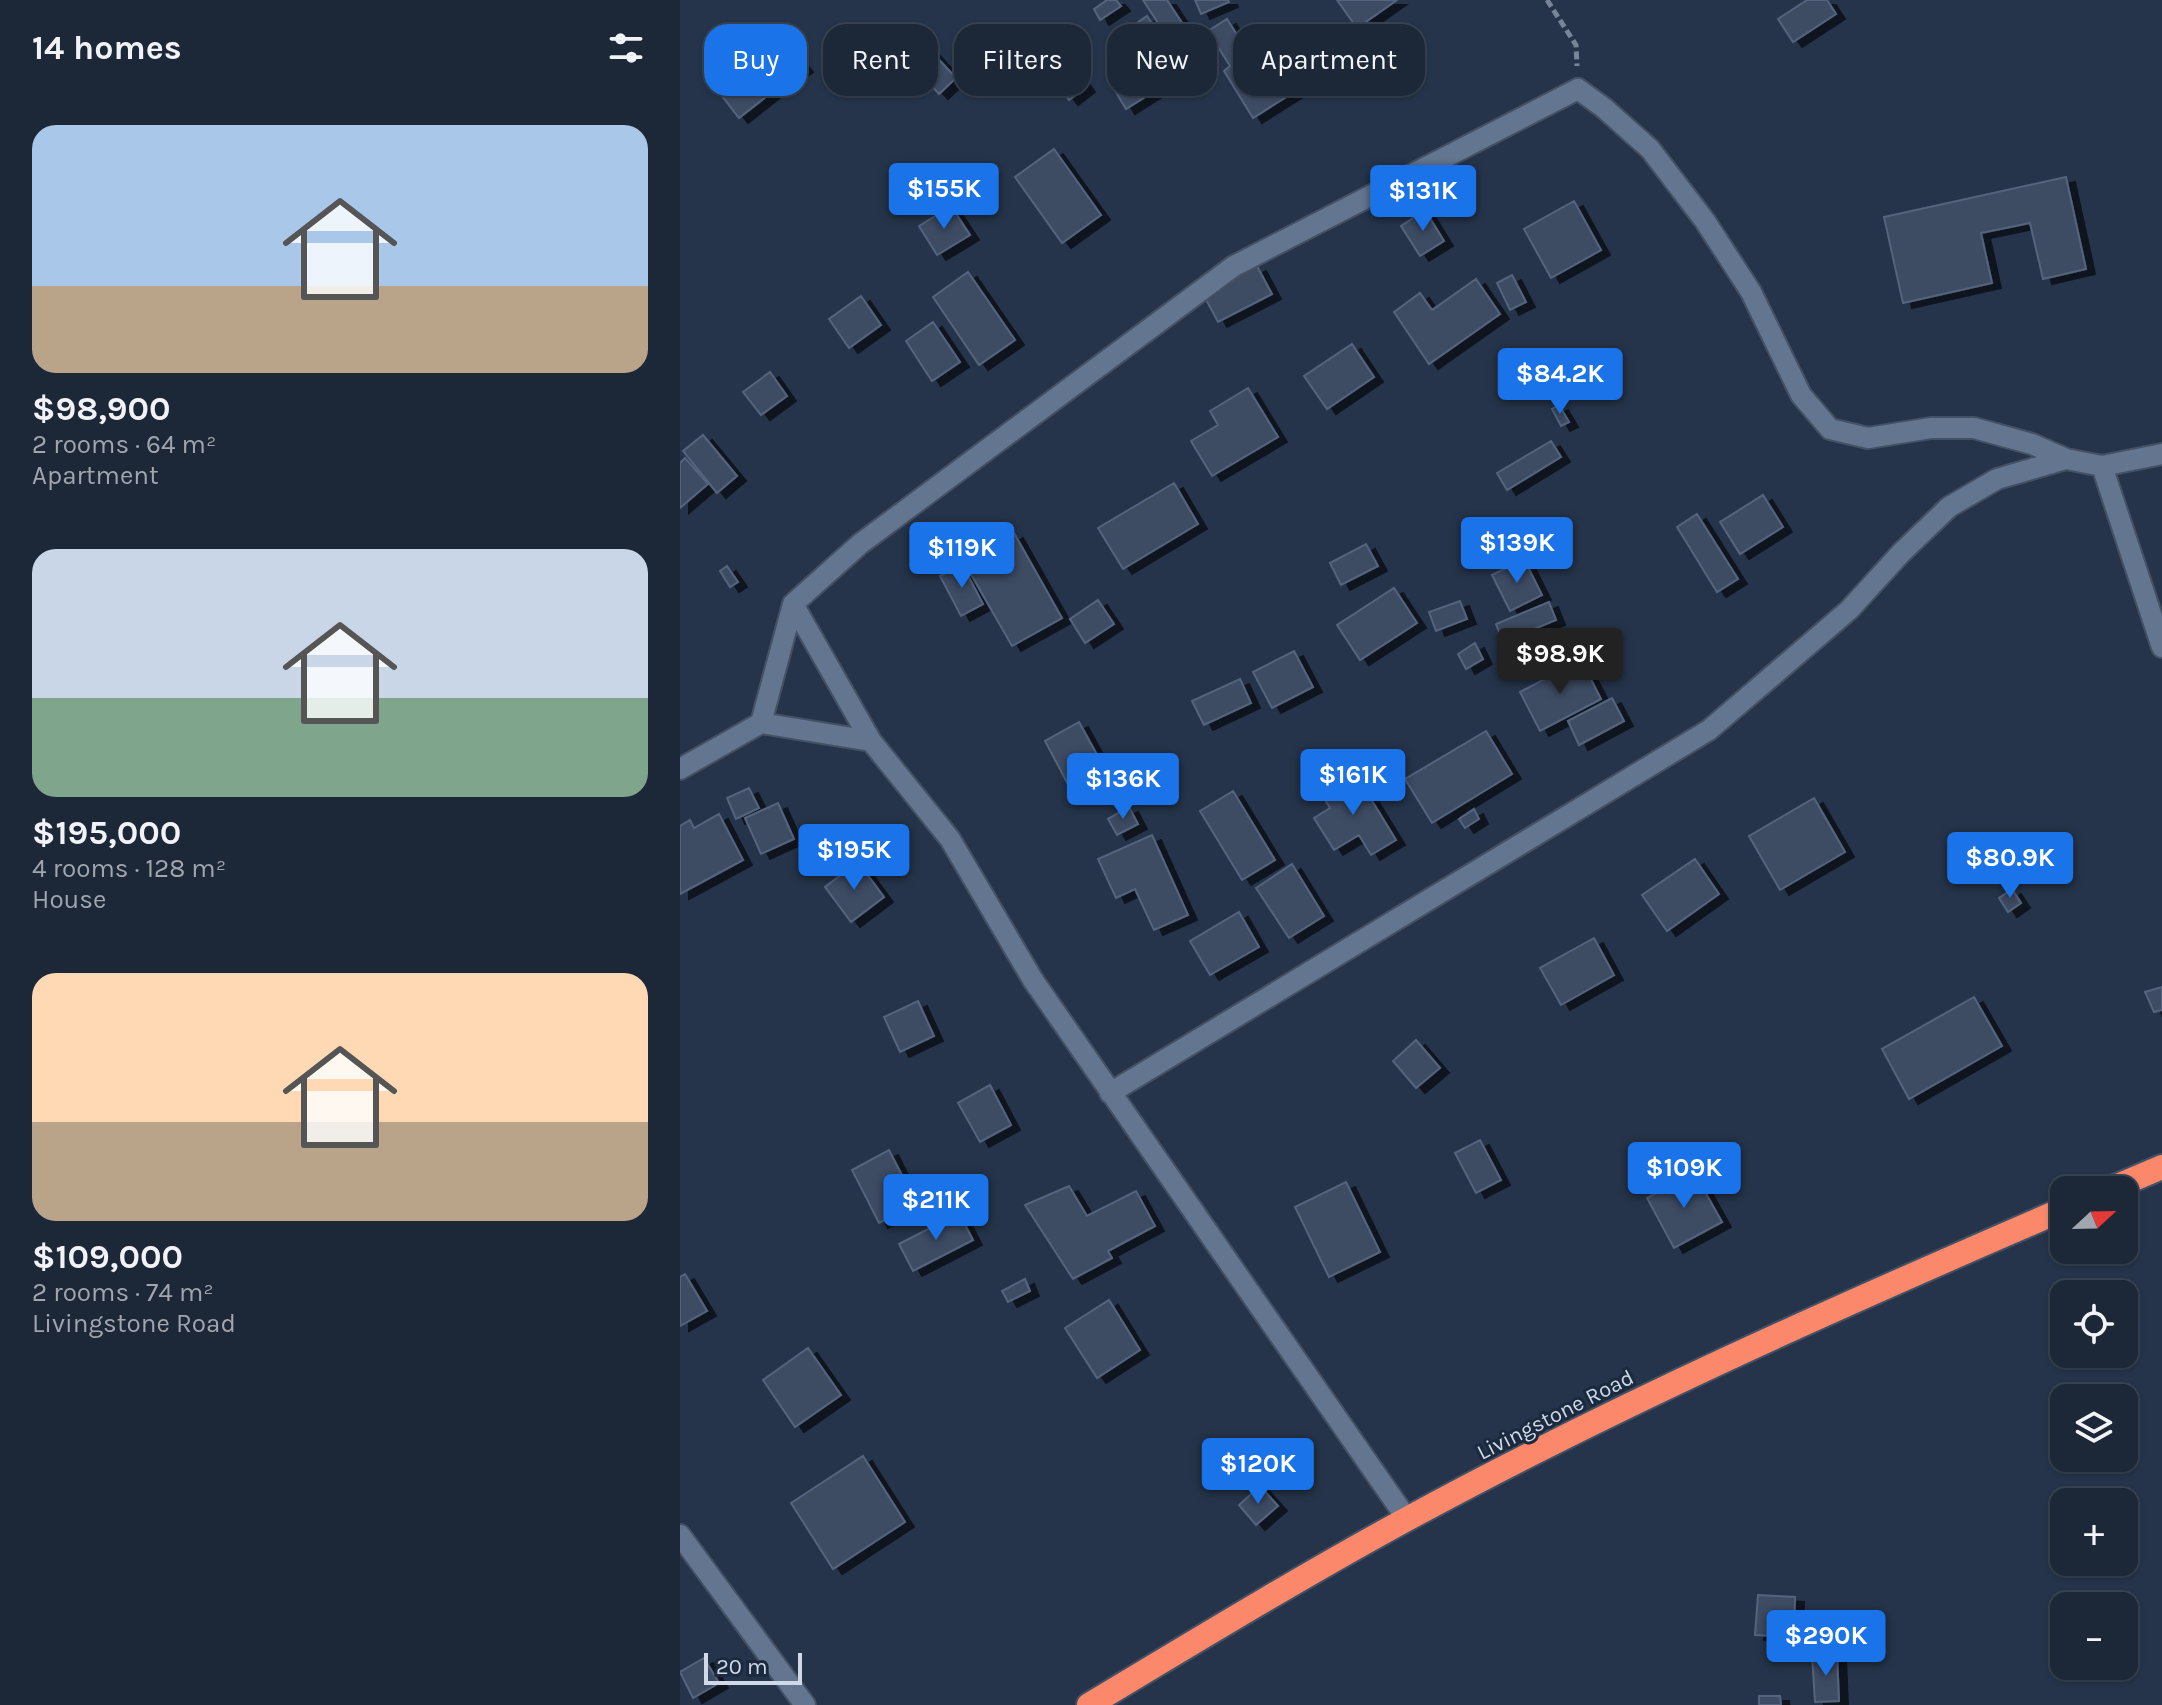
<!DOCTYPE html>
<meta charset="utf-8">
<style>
:root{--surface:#1c2738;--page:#293343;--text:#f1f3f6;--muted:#a0a5ae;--line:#3a4453;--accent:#1a73e8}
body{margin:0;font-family:Karla,sans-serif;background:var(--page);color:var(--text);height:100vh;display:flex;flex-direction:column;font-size:30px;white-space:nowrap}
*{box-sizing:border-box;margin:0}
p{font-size:26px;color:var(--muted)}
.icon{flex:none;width:44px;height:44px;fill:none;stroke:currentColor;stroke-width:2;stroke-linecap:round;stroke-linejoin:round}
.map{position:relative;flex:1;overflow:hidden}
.panel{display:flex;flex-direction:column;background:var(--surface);width:680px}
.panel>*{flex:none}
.top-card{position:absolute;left:24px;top:24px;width:760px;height:72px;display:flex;gap:16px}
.needle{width:52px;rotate:68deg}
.controls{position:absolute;left:1370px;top:1176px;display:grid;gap:16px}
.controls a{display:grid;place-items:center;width:88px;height:88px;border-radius:16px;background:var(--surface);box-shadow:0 2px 6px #0004,0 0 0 2px var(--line);font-size:40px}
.scale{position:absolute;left:24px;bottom:20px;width:98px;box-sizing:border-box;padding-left:8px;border:4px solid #d0d9e8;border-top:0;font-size:22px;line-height:28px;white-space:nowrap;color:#d0d9e8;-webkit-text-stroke:6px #1b2a3f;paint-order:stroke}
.price{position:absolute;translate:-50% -68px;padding:0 18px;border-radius:8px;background:var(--accent);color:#fff;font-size:26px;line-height:52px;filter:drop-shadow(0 2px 4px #0008)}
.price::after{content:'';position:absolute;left:50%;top:48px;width:24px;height:18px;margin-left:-12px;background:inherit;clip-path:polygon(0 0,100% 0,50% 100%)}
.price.current{background:#222;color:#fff}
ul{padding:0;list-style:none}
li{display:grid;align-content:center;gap:16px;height:424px;padding:0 32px}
li span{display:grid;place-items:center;height:248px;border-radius:24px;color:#555}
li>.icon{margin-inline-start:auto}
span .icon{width:144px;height:144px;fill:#fffc;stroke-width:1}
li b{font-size:34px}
h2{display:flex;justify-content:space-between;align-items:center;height:96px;padding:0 32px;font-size:34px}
.tag{padding:0 28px;border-radius:24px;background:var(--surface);box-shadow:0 2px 6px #0004,0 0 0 2px var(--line);font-size:28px;line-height:72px}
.tag.current{background:var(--accent);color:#fff}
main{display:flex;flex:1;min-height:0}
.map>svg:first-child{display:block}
</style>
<main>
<section class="panel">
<h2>14 homes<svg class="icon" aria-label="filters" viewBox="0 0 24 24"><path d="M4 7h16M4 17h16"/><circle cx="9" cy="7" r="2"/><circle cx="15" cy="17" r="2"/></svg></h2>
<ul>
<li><span style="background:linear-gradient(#a9c7e8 65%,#b9a48a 0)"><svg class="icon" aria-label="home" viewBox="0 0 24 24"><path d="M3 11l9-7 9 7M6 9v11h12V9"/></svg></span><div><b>$98,900</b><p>2 rooms · 64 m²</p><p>Apartment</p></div></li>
<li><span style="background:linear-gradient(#c9d6e8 60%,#7fa58c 0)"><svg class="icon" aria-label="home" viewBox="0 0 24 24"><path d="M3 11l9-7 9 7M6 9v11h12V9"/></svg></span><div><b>$195,000</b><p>4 rooms · 128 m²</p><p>House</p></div></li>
<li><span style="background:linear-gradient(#ffd9b3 60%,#b9a48a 0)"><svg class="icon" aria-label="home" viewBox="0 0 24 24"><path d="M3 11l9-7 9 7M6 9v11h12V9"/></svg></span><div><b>$109,000</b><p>2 rooms · 74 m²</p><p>Livingstone Road</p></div></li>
</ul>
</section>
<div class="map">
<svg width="1482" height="1705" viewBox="0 0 1482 1705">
<defs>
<filter id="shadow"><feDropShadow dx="9" dy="5" stdDeviation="0" flood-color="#0009"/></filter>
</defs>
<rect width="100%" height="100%" fill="#25344a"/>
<!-- building -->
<path fill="#3c4c64" stroke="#54647e" stroke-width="2" filter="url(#shadow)" d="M427,0H436L441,6L420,20L414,9Z
M463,0H487L512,38L495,49Z
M515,0H548L549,2L521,14Z
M657,0H717L677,28Z
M1127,0H1147L1156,14L1113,42L1098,19Z
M467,16L488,46L465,61L445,31Z
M547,19L570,55L612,28L641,75L573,118L544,71L550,66L528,31Z
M99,36L124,67L59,118L35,87Z
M251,51L276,78L259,94L234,67Z
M386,59L406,87L389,100L368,72Z
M460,60L478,89L446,109L428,79Z
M374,149L421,215L382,243L335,177Z
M1386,177L1406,269L1363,279L1350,223L1301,233L1312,283L1223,303L1204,217Z
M894,201L921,250L871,278L844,229Z
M271,206L290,235L257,255L239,226Z
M745,210L764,241L740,256L721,226Z
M577,266L592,294L538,322L523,294Z
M288,272L335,340L299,365L253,297Z
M832,275L846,302L830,310L817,283Z
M796,279L820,314L749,364L714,312L740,293L752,310Z
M181,296L201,325L169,348L149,319Z
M253,322L280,362L252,381L226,341Z
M672,344L694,377L647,409L624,376Z
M90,372L107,396L81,415L63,392Z
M568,388L598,437L532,476L511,441L538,425L530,411Z
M879,405L889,422L881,426L872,409Z
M23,435L57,476L37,493L3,451Z
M871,441L881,457L827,490L817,473Z
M5,458L28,484L0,508V463Z
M494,483L518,524L443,569L418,528Z
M1083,495L1103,527L1060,554L1040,522Z
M1017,514L1058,579L1037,592L997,527Z
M334,533L382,618L332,646L284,562Z
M686,544L698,566L661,585L650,563Z
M844,559L862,595L830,611L812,575Z
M282,564L303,604L281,616L260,576Z
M47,566L58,582L50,587L40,571Z
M714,588L737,623L680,660L657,625Z
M418,600L434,624L405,643L390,619Z
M780,601L787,619L756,631L749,612Z
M869,602L876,620L823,642L816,624Z
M795,643L803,659L786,669L778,654Z
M614,651L633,687L592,708L573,672Z
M901,660L921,699L860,731L840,692Z
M560,679L571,703L524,725L512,701Z
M932,698L944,721L899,745L888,721Z
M399,722L426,771L391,790L365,741Z
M806,731L832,774L752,823L725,779Z
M675,773L716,840L691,855L679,835L654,850L634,818L650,808L641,793Z
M69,788L79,808L56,819L47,798Z
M553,791L595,860L562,880L520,811Z
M1134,798L1165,852L1100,890L1069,836Z
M98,803L114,839L81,854L65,818Z
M449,807L458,824L437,835L428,819Z
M794,809L799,819L785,828L779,819Z
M39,814L63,860L0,894V826L10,820L14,828Z
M472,835L508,915L474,930L455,889L436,898L418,859Z
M1015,859L1039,894L987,931L962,895Z
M178,862L204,897L171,922L145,887Z
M612,864L644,916L609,938L576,888Z
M1332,889L1341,903L1328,912L1319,898Z
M559,912L579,947L530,975L510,941Z
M914,938L934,975L881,1005L860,968Z
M1482,987V1010L1474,1012L1465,992Z
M1294,997L1322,1046L1229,1099L1202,1049Z
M238,1001L254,1036L220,1052L204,1017Z
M736,1040L760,1068L736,1088L713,1061Z
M310,1085L331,1125L300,1142L278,1103Z
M800,1140L821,1180L796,1193L775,1153Z
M209,1150L232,1195L224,1199L229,1208L199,1223L172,1170Z
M1014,1172L1042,1222L994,1248L967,1198Z
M666,1182L700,1252L649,1277L615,1207Z
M389,1186L407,1216L456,1191L475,1226L428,1251L432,1258L393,1279L345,1205Z
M279,1213L293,1240L233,1271L219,1244Z
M5,1274L27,1311L0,1326V1277Z
M345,1279L350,1291L328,1302L322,1291Z
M429,1300L460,1350L417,1378L385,1328Z
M128,1348L161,1395L115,1427L83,1380Z
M183,1456L225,1522L153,1569L111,1503Z
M580,1486L598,1506L576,1525L559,1505Z
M1078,1595L1115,1597L1114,1637L1075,1635Z
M1157,1654L1159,1701L1135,1702L1132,1655Z
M24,1658L39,1683L13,1698L0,1672Z
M1079,1696H1100L1101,1705H1079Z"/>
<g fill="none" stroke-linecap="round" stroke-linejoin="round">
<defs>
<path id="minor" d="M1422,466L1482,647
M81,723L113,604
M191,741L113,604L180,544L554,266L898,89L924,108L970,149L1025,221L1071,292L1121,395L1150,429L1188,438L1251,428H1294L1352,444L1386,459
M0,769L81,723L191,741L270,839L353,980L727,1519
M430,1093L1029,730L1169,610L1221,553L1269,507L1317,479L1386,459L1422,466L1482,454
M0,1535L125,1705"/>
<path id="highway" d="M1428,1190L1482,1167
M409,1705C514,1642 619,1578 727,1519C940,1403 1162,1305 1384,1209"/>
</defs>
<!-- minor casing -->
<use href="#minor" stroke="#445064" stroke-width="24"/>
<!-- highway casing -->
<use href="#highway" stroke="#445064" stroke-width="28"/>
<!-- path -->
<path stroke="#788497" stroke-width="5" stroke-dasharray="8 4" stroke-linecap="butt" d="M867,0L896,45L897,66"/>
<!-- minor -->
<use href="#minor" stroke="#64758f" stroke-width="20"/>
<!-- highway -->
<use href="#highway" stroke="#fb886a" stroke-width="24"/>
</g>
<g text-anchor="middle" stroke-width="6" stroke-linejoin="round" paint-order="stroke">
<!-- street labels -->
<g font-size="22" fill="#d0d9e8" stroke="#1b2a3f">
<text transform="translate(875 1414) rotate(-27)" y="8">Livingstone Road</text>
</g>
</g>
</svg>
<div class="controls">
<a><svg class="needle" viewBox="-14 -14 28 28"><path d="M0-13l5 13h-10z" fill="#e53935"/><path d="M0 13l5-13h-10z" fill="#a0a5ae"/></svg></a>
<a><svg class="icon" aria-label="locate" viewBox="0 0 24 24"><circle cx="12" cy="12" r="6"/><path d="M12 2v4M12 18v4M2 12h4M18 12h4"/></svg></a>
<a><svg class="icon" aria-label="layers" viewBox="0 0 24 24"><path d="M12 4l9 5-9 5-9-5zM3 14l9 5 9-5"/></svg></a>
<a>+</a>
<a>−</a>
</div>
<div class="scale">20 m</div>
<b class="price" style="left:264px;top:231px">$155K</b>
<b class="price" style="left:743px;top:233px">$131K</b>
<b class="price" style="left:880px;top:416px">$84.2K</b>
<b class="price" style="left:837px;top:585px">$139K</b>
<b class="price" style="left:282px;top:590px">$119K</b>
<b class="price current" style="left:880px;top:696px">$98.9K</b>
<b class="price" style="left:673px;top:817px">$161K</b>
<b class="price" style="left:443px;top:821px">$136K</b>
<b class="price" style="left:174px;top:892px">$195K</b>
<b class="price" style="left:1330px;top:900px">$80.9K</b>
<b class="price" style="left:1004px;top:1210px">$109K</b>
<b class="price" style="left:256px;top:1242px">$211K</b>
<b class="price" style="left:578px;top:1506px">$120K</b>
<b class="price" style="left:1146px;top:1678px">$290K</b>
<div class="top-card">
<a class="tag current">Buy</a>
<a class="tag">Rent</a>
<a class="tag">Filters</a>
<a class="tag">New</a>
<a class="tag">Apartment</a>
</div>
</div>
</main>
